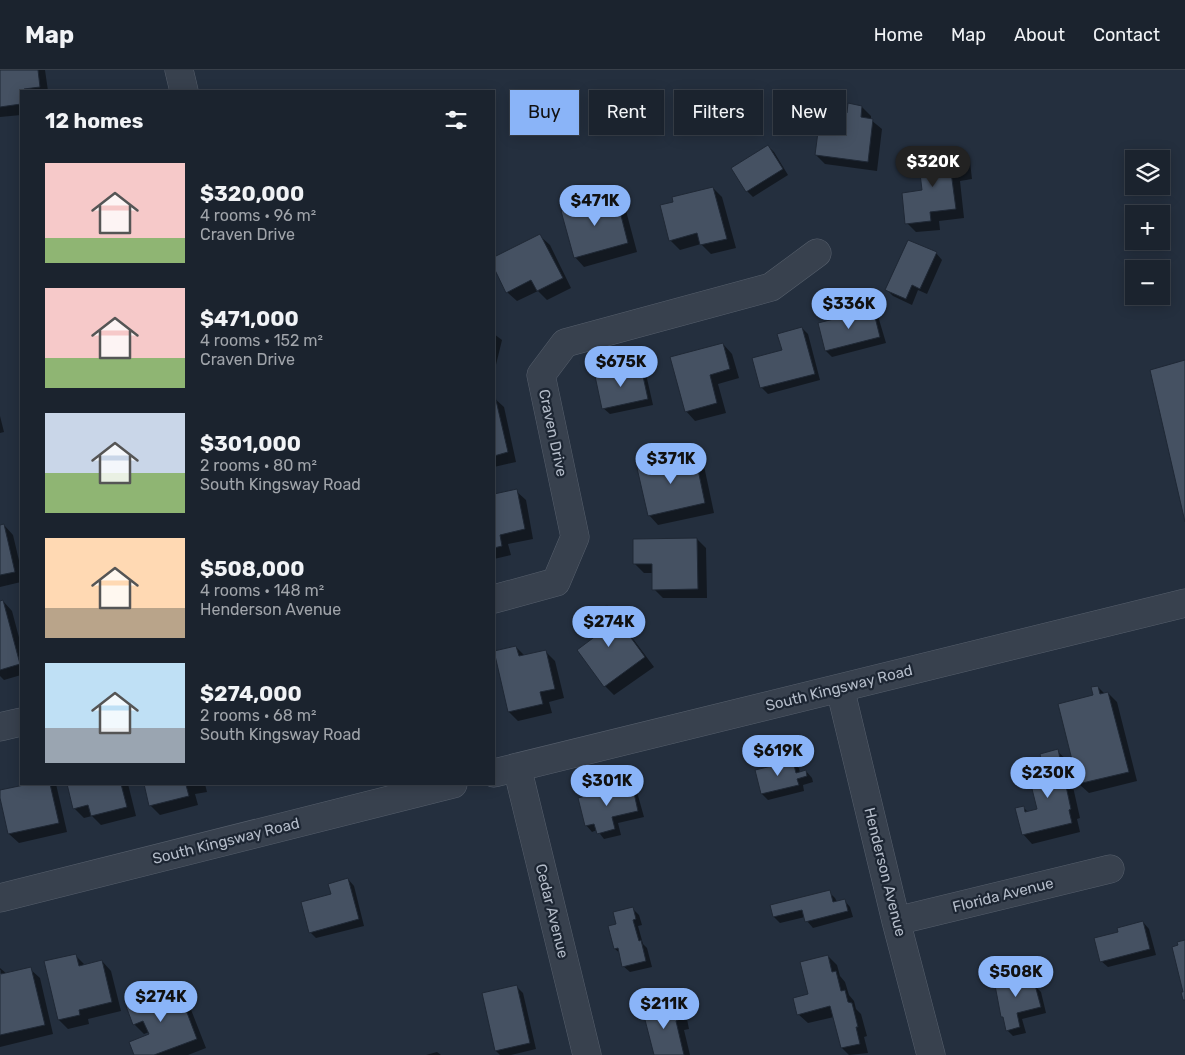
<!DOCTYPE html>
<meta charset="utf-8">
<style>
:root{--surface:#1b232e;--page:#242b36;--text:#f1f3f6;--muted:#a0a4aa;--line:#39404a;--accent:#8ab4f8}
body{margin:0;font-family:Rubik,sans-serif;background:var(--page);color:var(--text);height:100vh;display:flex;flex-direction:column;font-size:19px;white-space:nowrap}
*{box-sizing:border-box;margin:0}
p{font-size:16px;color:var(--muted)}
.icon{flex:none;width:28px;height:28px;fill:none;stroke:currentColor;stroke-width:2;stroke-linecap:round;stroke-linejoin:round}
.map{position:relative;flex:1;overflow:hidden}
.sheet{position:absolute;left:20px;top:20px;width:475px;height:695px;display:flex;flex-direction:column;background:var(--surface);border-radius:0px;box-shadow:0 2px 12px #0003,0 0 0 1px var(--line)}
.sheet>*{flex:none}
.guide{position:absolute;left:510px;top:20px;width:475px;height:45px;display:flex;gap:10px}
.buttons{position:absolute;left:1125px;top:80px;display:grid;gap:10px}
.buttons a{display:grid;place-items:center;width:45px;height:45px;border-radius:0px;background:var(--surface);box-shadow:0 2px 12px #0003,0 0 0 1px var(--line);font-size:25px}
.price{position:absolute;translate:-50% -42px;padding:0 11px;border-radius:18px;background:var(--accent);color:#111;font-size:16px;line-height:32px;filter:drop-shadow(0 1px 2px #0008)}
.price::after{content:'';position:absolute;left:50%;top:30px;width:15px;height:11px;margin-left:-8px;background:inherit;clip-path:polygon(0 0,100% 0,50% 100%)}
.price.current{background:#222;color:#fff}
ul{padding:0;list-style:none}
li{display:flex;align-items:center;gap:15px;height:125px;padding:0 25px}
li span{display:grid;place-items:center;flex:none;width:140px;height:100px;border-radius:0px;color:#555}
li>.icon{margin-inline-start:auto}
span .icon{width:60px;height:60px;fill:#fffc;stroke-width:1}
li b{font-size:21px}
h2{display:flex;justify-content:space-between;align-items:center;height:60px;padding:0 25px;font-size:21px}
.tag{padding:0 18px;border-radius:0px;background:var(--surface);box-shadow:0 2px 12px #0003,0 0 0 1px var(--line);font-size:18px;line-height:45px}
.tag.current{background:var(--accent);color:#111}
header{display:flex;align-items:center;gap:30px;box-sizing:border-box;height:70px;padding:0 25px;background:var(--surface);border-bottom:1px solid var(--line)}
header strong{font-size:24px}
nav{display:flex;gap:28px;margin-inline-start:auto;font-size:18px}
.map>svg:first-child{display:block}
</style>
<header>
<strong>Map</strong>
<nav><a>Home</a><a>Map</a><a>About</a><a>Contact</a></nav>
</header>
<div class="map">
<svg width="1185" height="985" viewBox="0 0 1185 985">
<rect width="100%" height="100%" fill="#242f3e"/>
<!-- shadow -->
<path fill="#0007" d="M0,0H45L48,21H21V45L0,47Z
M862,37L871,46V50L882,59L877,101L825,94L816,85L848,44Z
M768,76L774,82L788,105L753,127L747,121Z
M960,83L970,92L972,109L960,111L964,148L939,151L940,160L916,162L907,153L923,121Z
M713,118L722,127L736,178L711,184L701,174L680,180L670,170Z
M615,128L625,137L637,182L584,197L575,187Z
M540,166L550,175L571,218L547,230L538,221L517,231L507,222L494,195V189Z
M936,183L942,190L927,224L918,220L912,235L893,226L887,220Z
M872,240L878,246L886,273L832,287L826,281Z
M802,258L808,264L820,310L768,324L762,318L754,289L783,281Z
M494,264L502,270L494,303Z
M723,274L732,284L739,308L718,314L726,343L695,351L686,341Z
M640,298L646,304L653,335L610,344L603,338Z
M494,328L504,337L516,392L494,397Z
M0,346L4,362L0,363Z
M694,387L704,396L714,443L658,455L649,445Z
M516,421L526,430L533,469L508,474L511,485L494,489V425Z
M4,455L13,465L21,499V512L0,517V456Z
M697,469L706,478L707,528H663L654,519L653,503H644L634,493Z
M3,531L12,541L21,575V605L4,610L0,606V532Z
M607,536L616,546L654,597L614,625L605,616Z
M516,577L525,586L545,581L555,591L564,628L549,632L552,643L518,651L509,642Z
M1098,617L1105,624L1108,623L1117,632L1137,711L1089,723L1079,714L1060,635L1095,626Z
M1057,681L1067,690L1080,748L1077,749L1080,762L1032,774L1023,764V737L1028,742L1039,740Z
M792,692L799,698L800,703L806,701L812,708L813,712L803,715L804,721L768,730L762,724L756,701Z
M25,714H56L67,762L19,773L9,764L0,722L25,716Z
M69,714H128L136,746L101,755L92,746L84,748L74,738Z
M145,714H205L207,722L195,724L198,735L160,745L150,735Z
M631,716L637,722L644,747L618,753L621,765L604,769L597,760L592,762L586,755Z
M348,809L354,816L364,856L316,868L310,862L332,825Z
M829,822L835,828L837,832L844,830L850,837L853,847L813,858L807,851L805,847L780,853L774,847Z
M633,839L639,845L642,855L638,856L643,874L647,878L652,897L630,902L623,896L621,884L615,879L610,857L618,855Z
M1143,852L1149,859L1156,885L1108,897L1101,891L1119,863Z
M75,885L85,895L102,891L111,901L121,941L88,949L89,954L68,959L59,950Z
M828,886L837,895L840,906L845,912L849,925L854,931L856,939L861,944L867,966L864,967L868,983L849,985L842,978L834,947L808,953L798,944L809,925Z
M0,898L7,904L30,899L40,908L53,964L0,977Z
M1028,903L1034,909L1037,918L1041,922L1046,943L1022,949L1026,963L1013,966L1007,960L997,926Z
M517,917L523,923L536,979L511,985H500L496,981Z
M177,918L186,927L206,978L188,985H135L150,965L149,962L144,964L134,954L128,937Z
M676,935L686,944L689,959L684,960L690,985H656Z
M437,982L441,985H426Z"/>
<!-- building -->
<path fill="#455162" stroke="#1f2835" d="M0,0H38L40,17L24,19V21H21V34L0,37Z
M848,33L862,36L861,47L873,49L868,92L815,85L821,39L847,43Z
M768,75L783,99L746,122L731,98Z
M961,82L963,100L951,102L956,139L930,142L931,151L905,154L902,123L922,120L918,87Z
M713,117L727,169L700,175L697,163L669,171L660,135L673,132L672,127Z
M616,126L628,173L574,188L561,141Z
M540,164L563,208L537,221L531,210L506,223L494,198V187Z
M908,170L937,182L920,219L912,215L906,229L885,220Z
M873,239L880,267L825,281L818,253Z
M802,257L815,304L760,318L752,288L782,280L777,264Z
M723,273L730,299L710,305L717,333L685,342L670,287Z
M1185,290V452L1150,300Z
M641,297L648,329L602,339L595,306Z
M495,326L508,382L494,386V327Z
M695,385L705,433L648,446L637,398Z
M517,419L525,459L500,465L502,476L494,478V424Z
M4,454L15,502L0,505V455Z
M697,468L698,519L652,520V494H633V469Z
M3,530L20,594L0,600V531Z
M607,535L645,587L604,617L577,580L597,565L586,550Z
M516,576L519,586L546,580L555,619L540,622L543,634L508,642L494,581Z
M1098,616L1100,624L1108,622L1129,702L1078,714L1058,634L1093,625L1091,617Z
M1058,679L1071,739L1069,740L1072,753L1022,765L1015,738L1024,736L1025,742L1037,739L1031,715L1046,711L1040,684Z
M793,691L796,703L806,700L807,706L797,709L799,715L761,724L755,700Z
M23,714H50L59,753L8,764L0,728V720L24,715Z
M67,714H121L127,737L91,746L88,735L73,739Z
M144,714H192L186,715L189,726L149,736Z
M632,714L638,741L612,747L615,759L597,764L594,754L585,756L578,728Z
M348,808L359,849L309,863L301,832L331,824L328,814Z
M830,820L833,832L845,829L848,841L805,852L802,840L773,847L770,835Z
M633,837L636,849L633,850L639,871L641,870L646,891L622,897L618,878L614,879L608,856L616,854L613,842Z
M1143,851L1150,879L1100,892L1094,868L1118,862L1117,858Z
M1185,870V930H1183L1181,922H1183L1172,877L1178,875L1177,872Z
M76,884L79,896L102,890L112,932L79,940L80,945L58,950L44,891Z
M828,885L832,902L836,901L841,921L845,920L848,932L852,933L858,957H856L860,974L841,978L830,936L797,945L793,928L808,924L800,892Z
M31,897L45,955L0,965V900L1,904Z
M1029,902L1032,916L1035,915L1041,937L1017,943L1020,957L1006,961L1003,947H1001L994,910Z
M517,915L530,973L495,981L482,923Z
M177,916L197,969L154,985H134L129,972L149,964L143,951L133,955L126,936Z
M676,933L680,949L676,951L684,985H654L643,942Z"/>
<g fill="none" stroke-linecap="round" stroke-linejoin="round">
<defs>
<path id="minor" d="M179,0L184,21
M494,529L556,512L575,467L541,305L565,273L771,217L817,183
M840,618L896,851L931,985
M0,657L21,652
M517,697L587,985
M494,703L1185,533
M0,828L453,714
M896,851L1110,799"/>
</defs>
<!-- minor casing -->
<use href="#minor" stroke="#565f6c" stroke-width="29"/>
<!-- minor -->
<use href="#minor" stroke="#38414e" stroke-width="28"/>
</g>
<g text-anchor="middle" stroke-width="4.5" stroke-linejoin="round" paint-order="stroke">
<!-- street labels -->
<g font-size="15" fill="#b4bcc9" stroke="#1d2633">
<text transform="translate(553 363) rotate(78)" y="5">Craven Drive</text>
<text transform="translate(839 618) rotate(-14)" y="5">South Kingsway Road</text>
<text transform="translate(226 771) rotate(-14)" y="5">South Kingsway Road</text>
<text transform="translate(885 802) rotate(76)" y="5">Henderson Avenue</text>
<text transform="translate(1003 825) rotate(-14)" y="5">Florida Avenue</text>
<text transform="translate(552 841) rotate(76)" y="5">Cedar Avenue</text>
</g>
</g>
</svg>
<div class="buttons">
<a><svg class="icon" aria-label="layers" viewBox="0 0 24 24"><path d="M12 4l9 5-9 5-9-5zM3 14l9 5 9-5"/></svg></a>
<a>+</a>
<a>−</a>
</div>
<b class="price current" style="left:933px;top:118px">$320K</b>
<b class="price" style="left:595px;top:157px">$471K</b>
<b class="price" style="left:849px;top:260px">$336K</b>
<b class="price" style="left:621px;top:318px">$675K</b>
<b class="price" style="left:671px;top:415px">$371K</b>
<b class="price" style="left:609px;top:578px">$274K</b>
<b class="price" style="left:778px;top:707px">$619K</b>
<b class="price" style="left:1048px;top:729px">$230K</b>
<b class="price" style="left:607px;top:737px">$301K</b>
<b class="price" style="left:1016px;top:928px">$508K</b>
<b class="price" style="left:161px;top:953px">$274K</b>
<b class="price" style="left:664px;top:960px">$211K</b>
<div class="guide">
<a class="tag current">Buy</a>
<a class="tag">Rent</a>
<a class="tag">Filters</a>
<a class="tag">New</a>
</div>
<section class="sheet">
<h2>12 homes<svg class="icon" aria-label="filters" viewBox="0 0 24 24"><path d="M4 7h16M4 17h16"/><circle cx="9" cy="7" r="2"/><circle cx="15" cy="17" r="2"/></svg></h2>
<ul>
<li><span style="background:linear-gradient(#f6c9c9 75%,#8fb573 0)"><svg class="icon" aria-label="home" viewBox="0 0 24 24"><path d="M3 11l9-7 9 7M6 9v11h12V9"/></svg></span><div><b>$320,000</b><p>4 rooms · 96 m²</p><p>Craven Drive</p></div></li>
<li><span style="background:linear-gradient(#f6c9c9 70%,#8fb573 0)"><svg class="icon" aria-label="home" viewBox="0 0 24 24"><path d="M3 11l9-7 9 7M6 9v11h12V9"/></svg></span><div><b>$471,000</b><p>4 rooms · 152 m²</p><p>Craven Drive</p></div></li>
<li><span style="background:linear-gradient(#c9d6e8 60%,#8fb573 0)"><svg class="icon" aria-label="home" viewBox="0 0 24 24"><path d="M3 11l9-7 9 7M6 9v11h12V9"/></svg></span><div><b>$301,000</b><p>2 rooms · 80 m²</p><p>South Kingsway Road</p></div></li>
<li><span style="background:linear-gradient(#ffd9b3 70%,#b9a48a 0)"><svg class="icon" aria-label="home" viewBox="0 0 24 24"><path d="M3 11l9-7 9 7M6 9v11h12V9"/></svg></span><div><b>$508,000</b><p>4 rooms · 148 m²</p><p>Henderson Avenue</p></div></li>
<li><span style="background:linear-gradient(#bfe0f5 65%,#9aa5b1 0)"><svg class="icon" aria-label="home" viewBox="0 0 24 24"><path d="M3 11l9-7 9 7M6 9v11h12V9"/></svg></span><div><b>$274,000</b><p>2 rooms · 68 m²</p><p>South Kingsway Road</p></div></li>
</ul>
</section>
</div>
